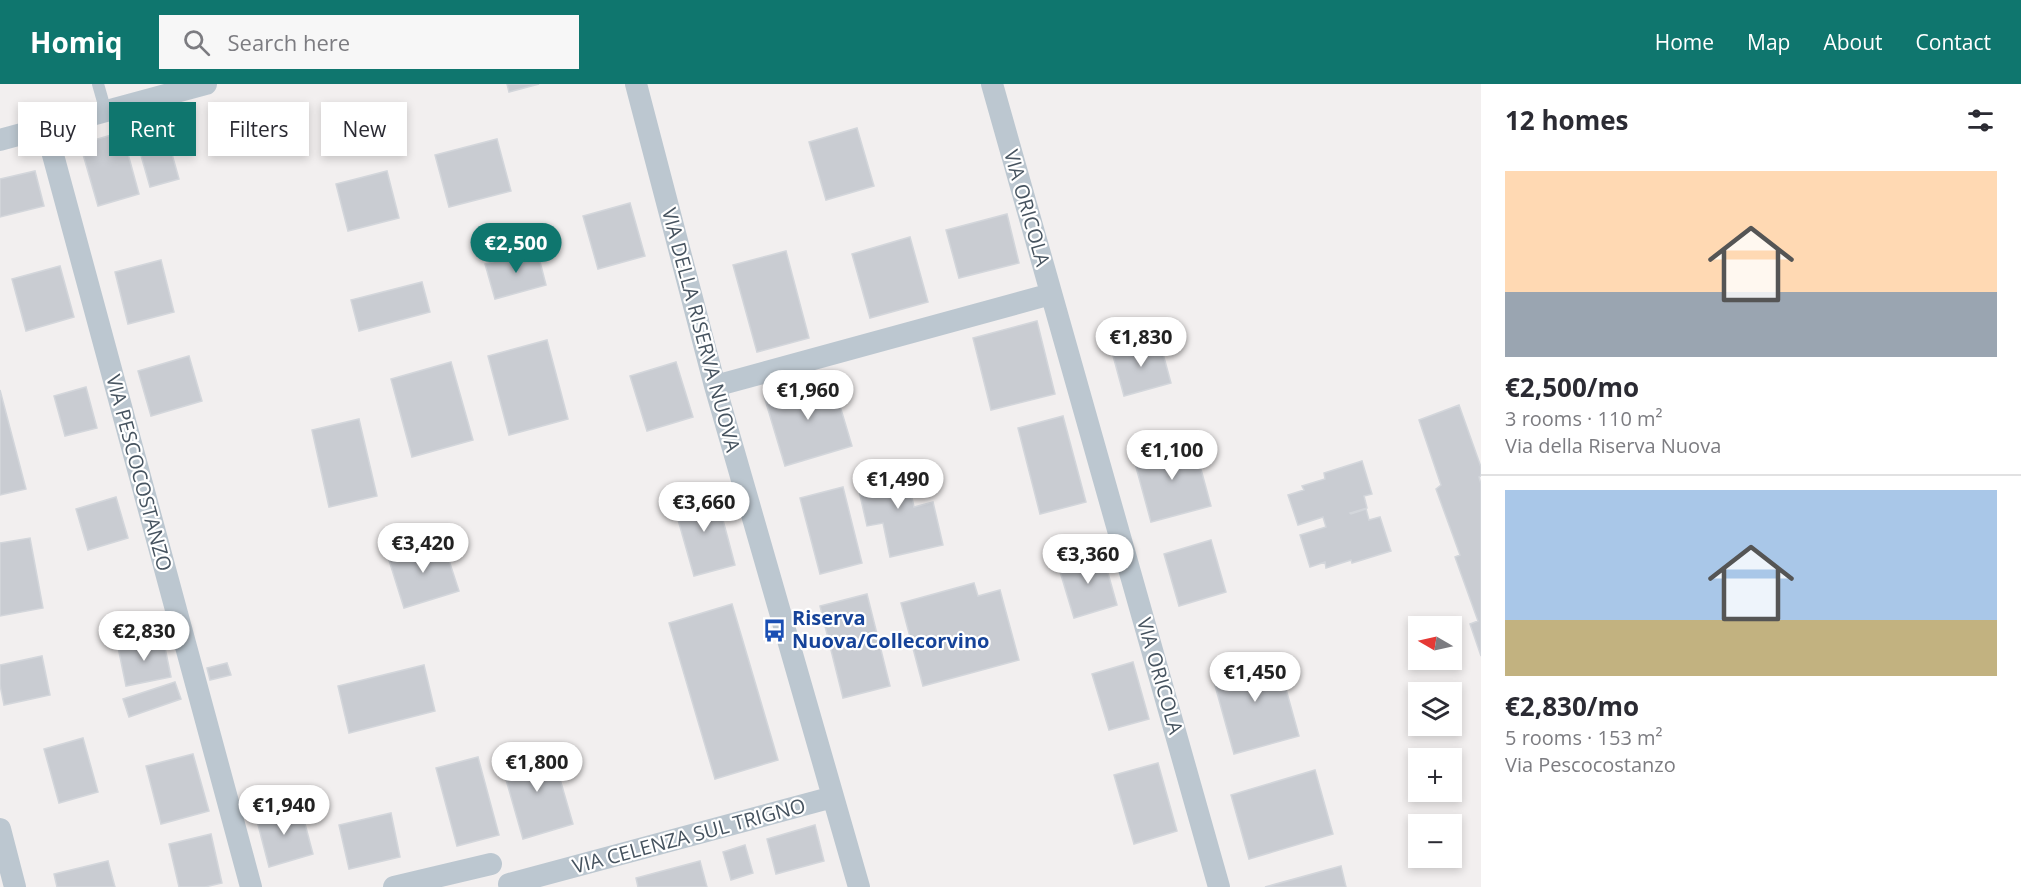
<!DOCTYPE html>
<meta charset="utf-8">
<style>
:root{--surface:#fff;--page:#f7f7f7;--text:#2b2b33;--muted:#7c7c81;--line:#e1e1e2;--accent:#0f766e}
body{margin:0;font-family:"Open Sans",sans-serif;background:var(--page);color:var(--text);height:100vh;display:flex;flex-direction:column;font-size:22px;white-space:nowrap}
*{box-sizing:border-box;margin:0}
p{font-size:20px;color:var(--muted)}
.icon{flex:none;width:33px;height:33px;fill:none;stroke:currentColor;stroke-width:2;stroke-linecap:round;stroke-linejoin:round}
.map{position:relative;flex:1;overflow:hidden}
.side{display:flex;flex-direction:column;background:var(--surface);width:540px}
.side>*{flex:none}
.guide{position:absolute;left:18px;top:18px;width:570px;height:54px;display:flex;gap:12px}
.needle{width:39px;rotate:279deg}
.buttons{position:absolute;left:1408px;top:532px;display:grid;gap:12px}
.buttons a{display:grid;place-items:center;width:54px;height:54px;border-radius:0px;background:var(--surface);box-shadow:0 3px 9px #0003;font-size:30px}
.price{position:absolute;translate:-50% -51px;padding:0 14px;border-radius:21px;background:#fff;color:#222;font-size:20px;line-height:39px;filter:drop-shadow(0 2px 3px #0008)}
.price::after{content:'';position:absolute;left:50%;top:36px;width:18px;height:14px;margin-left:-9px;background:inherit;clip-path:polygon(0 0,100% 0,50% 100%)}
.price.active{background:var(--accent);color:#fff}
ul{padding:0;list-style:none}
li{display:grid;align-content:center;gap:12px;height:318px;padding:0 24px}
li+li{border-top:2px solid var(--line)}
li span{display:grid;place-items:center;height:186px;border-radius:0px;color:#555}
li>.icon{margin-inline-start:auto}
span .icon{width:108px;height:108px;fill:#fffc;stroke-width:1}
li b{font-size:26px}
h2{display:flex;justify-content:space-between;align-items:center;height:72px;padding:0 24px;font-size:26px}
.chip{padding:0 21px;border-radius:0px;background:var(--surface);box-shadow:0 3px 9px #0003;font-size:21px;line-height:54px}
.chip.active{background:var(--accent);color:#fff}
header{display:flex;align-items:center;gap:36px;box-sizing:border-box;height:84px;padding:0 30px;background:var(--accent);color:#fff}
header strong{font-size:28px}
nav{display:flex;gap:33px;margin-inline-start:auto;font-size:21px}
.search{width:420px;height:54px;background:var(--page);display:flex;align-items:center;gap:15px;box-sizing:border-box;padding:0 21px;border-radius:0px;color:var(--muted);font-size:22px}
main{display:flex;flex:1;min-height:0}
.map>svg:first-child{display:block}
</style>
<header>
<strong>Homiq</strong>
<div class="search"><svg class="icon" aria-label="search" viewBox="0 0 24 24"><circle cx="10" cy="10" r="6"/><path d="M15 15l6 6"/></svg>Search here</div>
<nav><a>Home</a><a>Map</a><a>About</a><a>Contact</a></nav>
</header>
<main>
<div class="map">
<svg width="1481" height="803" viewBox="0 0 1481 803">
<rect width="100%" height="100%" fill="#f2efef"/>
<!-- building -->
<path fill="#c9ccd2" stroke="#d3d6db" stroke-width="1.5" d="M507,0H539L509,8Z
M163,38L179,95L150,103L134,47Z
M857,44L874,102L826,116L809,58Z
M122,48L139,110L98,122L80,60Z
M497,55L511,107L449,123L435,71Z
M35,87L44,122L0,133V95Z
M387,87L399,134L348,147L336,100Z
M630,119L645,172L598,185L583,132Z
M1007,130L1019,179L959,194L946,146Z
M910,153L928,218L870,234L852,170Z
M537,166L546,201L495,215L485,180Z
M786,167L809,254L757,268L733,181Z
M161,176L174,228L128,240L115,188Z
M60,182L74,233L26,247L12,195Z
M422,198L430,228L359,247L351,216Z
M1037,237L1055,310L991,326L973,254Z
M1159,255L1171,299L1124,312L1112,268Z
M547,256L568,335L509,351L488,272Z
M189,272L202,317L151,332L138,287Z
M451,278L473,356L412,373L391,295Z
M676,278L693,333L647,347L630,292Z
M831,292L852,362L785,382L764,312Z
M86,303L97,344L65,352L54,312Z
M0,306L26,405L0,411Z
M1459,321L1481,383V392L1479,393L1481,400V572L1470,540L1478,537L1455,473L1460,471L1436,405L1441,401L1419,336Z
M1063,332L1086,418L1040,430L1018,344Z
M359,335L377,412L329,423L312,346Z
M1193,356L1211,422L1151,438L1133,372Z
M1362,377L1372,410L1364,412L1367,424L1350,429L1351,430L1366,425L1369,436L1380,433L1391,467L1352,479L1351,476L1326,484L1325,478L1310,483L1300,451L1326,443L1323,433L1298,441L1288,411L1304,406L1302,402L1325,395L1324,389Z
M904,378L914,423L933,418L943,461L890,473L883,439L867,442L855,389Z
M843,403L862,479L820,490L800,414Z
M715,406L735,481L694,492L673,418Z
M116,413L128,454L88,466L76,425Z
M30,454L43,524L0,532V459Z
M442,455L459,507L404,524L388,473Z
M1211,456L1226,508L1179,522L1164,470Z
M1102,468L1117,521L1074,534L1058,481Z
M974,499L978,512L1000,506L1019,576L923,602L901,519Z
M867,510L890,602L843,614L820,522Z
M732,520L778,676L715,695L669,539Z
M163,554L171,593L126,602L118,563Z
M1276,569L1299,652L1234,670L1211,587Z
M42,572L50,611L4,621L0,601V581Z
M1133,578L1149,635L1109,646L1092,590Z
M227,579L231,591L210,596L207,584Z
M424,581L435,627L349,649L338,602Z
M175,598L181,615L129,633L123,615Z
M83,654L98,708L59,719L44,665Z
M551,664L573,740L523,755L501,678Z
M193,670L209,727L161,740L146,682Z
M478,673L499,751L457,762L436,684Z
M1158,679L1177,747L1134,760L1114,691Z
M1315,686L1333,750L1249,775L1231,711Z
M300,721L313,770L269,783L256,733Z
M391,729L400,773L349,785L339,741Z
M815,741L824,777L776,790L767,755Z
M211,750L222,799L205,803H179L169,760Z
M745,761L753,789L731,796L723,768Z
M108,777L115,803H57L54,790Z
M700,777L707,803H638L636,794Z
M1341,782L1346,803H1265Z"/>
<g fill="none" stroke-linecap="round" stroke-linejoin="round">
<!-- service -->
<path stroke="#bcc7d0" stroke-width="12" d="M98,0L106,28"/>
<!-- minor -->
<path stroke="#bcc7d0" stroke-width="22" d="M636,0L715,302L859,803
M992,0L1219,803
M46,45L251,803
M0,56L206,0
M715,302L1051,210
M0,745L15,803
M509,800L833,713
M394,803L491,780"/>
</g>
<!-- icons -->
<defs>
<symbol id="bus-bare" viewBox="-9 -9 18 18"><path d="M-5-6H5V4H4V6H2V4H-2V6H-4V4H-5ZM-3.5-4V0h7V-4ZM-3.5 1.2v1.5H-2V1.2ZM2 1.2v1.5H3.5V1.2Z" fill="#1a4fb4" stroke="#fff" stroke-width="2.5" paint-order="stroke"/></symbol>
</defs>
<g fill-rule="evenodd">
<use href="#bus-bare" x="758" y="530" width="33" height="33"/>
</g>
<g text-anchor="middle" stroke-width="4.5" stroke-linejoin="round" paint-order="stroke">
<!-- street labels -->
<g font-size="20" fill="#46535f" stroke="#fff">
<text transform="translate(1027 124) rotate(74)" y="7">VIA ORICOLA</text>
<text transform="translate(701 246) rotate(75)" y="7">VIA DELLA RISERVA NUOVA</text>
<text transform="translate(139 389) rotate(75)" y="7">VIA PESCOCOSTANZO</text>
<text transform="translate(1160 592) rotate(74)" y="7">VIA ORICOLA</text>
<text transform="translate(689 752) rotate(-15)" y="7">VIA CELENZA SUL TRIGNO</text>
</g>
<!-- transit labels -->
<g font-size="20" font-weight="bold" fill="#164399" stroke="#fff" text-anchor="start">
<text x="792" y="541">Riserva<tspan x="792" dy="23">Nuova/Collecorvino</tspan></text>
</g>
</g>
</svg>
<div class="buttons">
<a><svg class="needle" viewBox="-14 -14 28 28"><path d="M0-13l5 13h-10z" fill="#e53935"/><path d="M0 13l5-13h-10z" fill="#7c7c81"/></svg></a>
<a><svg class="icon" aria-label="layers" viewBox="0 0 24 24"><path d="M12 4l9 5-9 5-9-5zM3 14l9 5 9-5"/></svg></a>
<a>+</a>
<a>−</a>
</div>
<b class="price active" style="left:516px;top:190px">€2,500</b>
<b class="price" style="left:1141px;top:284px">€1,830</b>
<b class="price" style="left:808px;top:337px">€1,960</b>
<b class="price" style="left:1172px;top:397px">€1,100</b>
<b class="price" style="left:898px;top:426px">€1,490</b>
<b class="price" style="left:704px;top:449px">€3,660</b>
<b class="price" style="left:423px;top:490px">€3,420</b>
<b class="price" style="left:1088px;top:501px">€3,360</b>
<b class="price" style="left:144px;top:578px">€2,830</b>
<b class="price" style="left:1255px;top:619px">€1,450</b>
<b class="price" style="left:537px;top:709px">€1,800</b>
<b class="price" style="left:284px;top:752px">€1,940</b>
<div class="guide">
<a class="chip">Buy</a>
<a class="chip active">Rent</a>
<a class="chip">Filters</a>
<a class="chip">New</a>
</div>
</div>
<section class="side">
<h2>12 homes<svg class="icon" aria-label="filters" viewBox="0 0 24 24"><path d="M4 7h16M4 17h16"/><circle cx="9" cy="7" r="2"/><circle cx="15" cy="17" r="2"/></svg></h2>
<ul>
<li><span style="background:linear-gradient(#ffd9b3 65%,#9aa5b1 0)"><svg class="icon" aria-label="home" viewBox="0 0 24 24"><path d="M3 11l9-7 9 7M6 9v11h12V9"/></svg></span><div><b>€2,500/mo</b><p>3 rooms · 110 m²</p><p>Via della Riserva Nuova</p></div></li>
<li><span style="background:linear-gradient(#a9c7e8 70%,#c2b280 0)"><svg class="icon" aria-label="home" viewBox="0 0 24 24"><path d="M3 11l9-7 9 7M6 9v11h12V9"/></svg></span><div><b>€2,830/mo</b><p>5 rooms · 153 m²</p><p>Via Pescocostanzo</p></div></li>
</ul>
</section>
</main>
